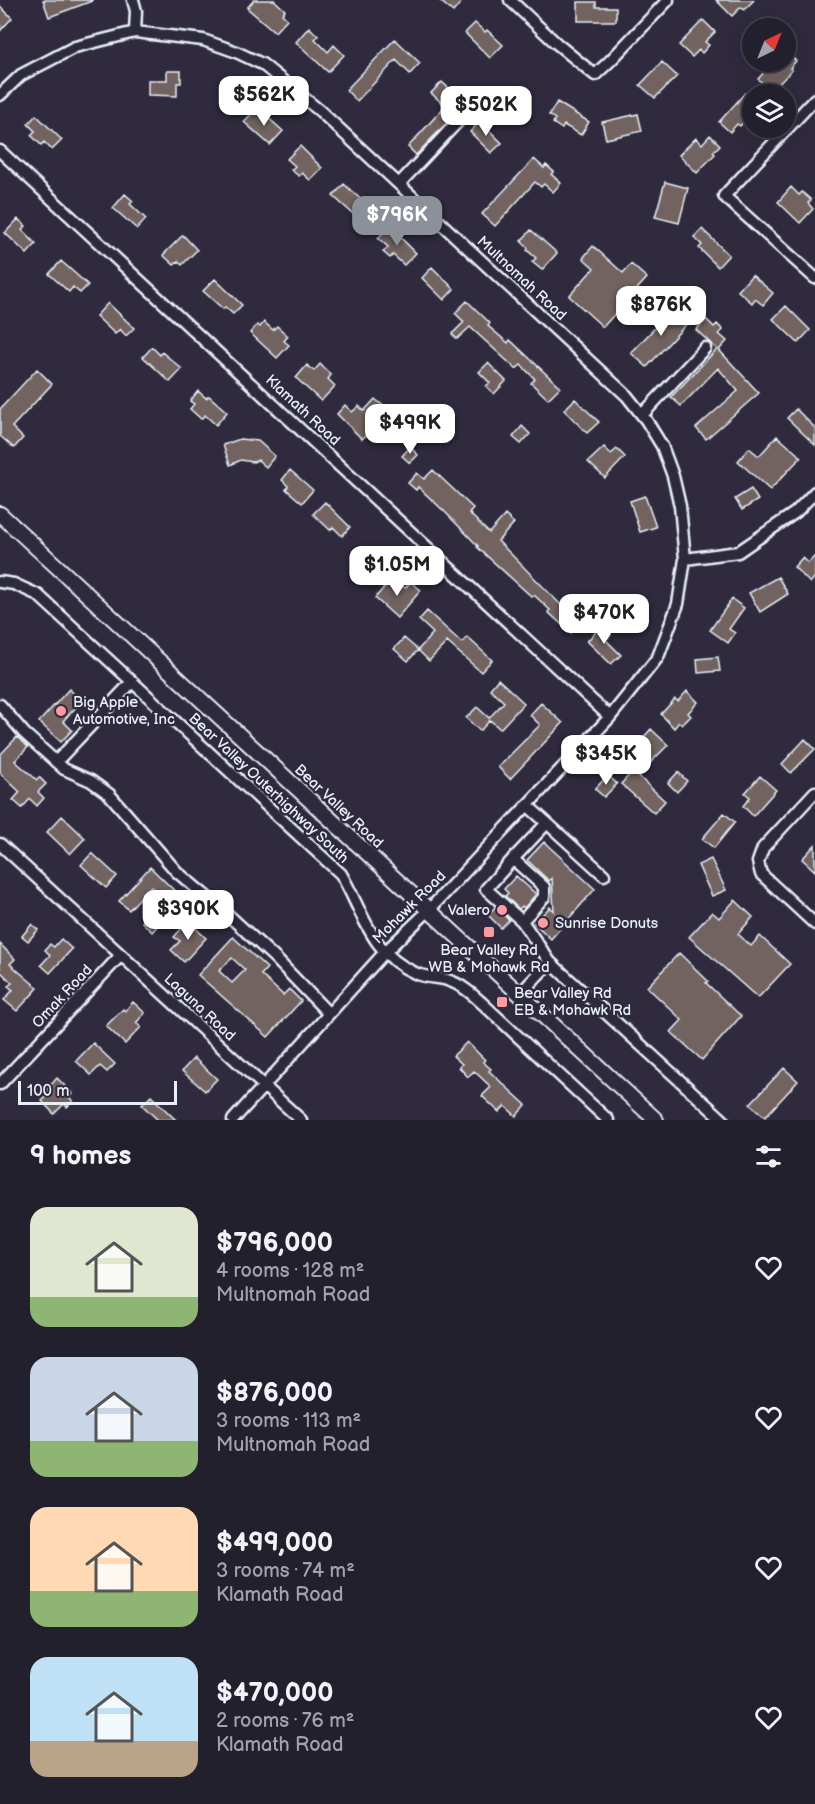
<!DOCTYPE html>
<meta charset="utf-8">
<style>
:root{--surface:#23202e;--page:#2b2836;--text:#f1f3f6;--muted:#a3a3aa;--line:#403e4a;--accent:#8c9099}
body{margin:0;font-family:"Balsamiq Sans",sans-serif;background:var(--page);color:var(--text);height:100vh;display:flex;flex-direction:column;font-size:22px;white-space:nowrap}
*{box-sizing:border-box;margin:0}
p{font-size:20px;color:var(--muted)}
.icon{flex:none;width:33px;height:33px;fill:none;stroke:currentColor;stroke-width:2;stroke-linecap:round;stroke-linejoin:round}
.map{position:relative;height:1120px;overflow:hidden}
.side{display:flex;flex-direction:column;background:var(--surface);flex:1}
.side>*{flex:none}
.needle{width:39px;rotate:43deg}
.buttons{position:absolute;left:742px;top:18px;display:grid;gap:12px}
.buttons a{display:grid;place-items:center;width:54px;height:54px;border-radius:50%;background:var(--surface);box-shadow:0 6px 24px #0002,0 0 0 2px var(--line);font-size:30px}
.scale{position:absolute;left:18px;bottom:15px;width:159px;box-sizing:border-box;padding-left:6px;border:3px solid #e8f1f8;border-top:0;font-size:16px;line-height:21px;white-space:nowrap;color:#e8f1f8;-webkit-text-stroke:4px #2f2a3d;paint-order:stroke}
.price{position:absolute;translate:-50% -51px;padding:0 14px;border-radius:12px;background:#fff;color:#222;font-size:20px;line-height:39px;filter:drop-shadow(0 2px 3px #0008)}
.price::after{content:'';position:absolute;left:50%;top:36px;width:18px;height:14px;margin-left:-9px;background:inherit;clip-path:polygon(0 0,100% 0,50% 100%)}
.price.active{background:var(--accent);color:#fff}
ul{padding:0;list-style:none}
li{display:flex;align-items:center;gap:18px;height:150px;padding:0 30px}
li span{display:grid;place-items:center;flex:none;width:168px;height:120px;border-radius:18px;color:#555}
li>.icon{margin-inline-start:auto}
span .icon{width:72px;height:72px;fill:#fffc;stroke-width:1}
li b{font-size:26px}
h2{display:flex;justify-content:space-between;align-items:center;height:72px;padding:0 30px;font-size:26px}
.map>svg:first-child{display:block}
</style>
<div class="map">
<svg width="815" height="1120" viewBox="0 0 815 1120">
<rect width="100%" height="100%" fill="#2f2a3d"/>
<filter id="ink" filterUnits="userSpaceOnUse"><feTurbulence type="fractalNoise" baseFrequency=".0167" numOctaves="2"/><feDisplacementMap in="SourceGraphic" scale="12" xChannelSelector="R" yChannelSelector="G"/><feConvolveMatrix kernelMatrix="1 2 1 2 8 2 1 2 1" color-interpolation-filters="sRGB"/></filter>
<g filter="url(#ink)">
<!-- building -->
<path fill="#726460" stroke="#e8f1f8" stroke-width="1.5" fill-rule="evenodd" d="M43,0H92V1L49,17Z
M254,0H274L285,10L282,14L287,19L275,32L247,8Z
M439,0H463L453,12Z
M716,0H754L744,10L741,7L732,16Z
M578,2H596V7H616V21H578Z
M0,6L12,18L0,31Z
M703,20L715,32L705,42L709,45L702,53L699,50L692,57L679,45Z
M475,23L485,32L487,30L503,45L490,58L465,33Z
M309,27L318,36L315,39L328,52L334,45L344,55L328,72L296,42Z
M395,39L420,63L410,74L396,60L357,101L346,90Z
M786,51L796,61L790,68L792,70L772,91L758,79L767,69L764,66L768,62H786Z
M662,62L677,76L655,98L640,85Z
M167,71H181V83H177V96L148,95V80H167Z
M442,82L467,105L458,111L416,155L408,147L445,106L431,93Z
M745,93L753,101V111L740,126L737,124L730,132L719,122Z
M557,102L589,122L581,135L564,125L562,129L553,123L555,119L549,115Z
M255,110L262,116L264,114L283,131L270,145L244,122Z
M638,114L642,131L606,139L602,122Z
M36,115L62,140L52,150L44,142L41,145L31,135L35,131L28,124Z
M480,121L502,143L491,153L470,132Z
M710,135L720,145L713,152L715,154L697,173L679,155L696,138L702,144Z
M300,146L322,168L310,180L302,173L299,176L291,170L295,166L287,159Z
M534,159L544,168L546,165L554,172L551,174L561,183L553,192L544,184L541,187L535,182L495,226L482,214Z
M665,182L688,188L679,223L655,217Z
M344,184L367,205L360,213L356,210L353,214L333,196Z
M791,187L799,195L802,192L811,200L808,203L813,209L800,223L778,202Z
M125,194L133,201L130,204L146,219L137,229L113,208Z
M18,219L26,226L22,230L36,244L27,254L5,233Z
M387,229L396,238L398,235L416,253L404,265L393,255L390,258L383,252L388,247L378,238Z
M702,229L729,255L718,267L699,248L702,245L694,237Z
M531,230L557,253L542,270L532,262L536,258L527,250L528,248L521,241Z
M183,235L197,250L182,265L178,261L174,265L163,255Z
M593,246L623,273L631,264L647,278L603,327L569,296L594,268L583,258Z
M61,261L88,285L80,293L73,287L69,292L49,274Z
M432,267L454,289L444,300L422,278Z
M752,275L773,293L763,305L755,299L752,303L738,291Z
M215,279L242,305L233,314L225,307L223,309L203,291Z
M467,301L490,323L488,326L508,343L510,340L560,387L548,399L531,383L535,379L521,365L516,369L470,327L457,339L452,334L464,322L455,313Z
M108,303L134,328L126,336L120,329L115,334L96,316Z
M786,306L810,330L798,343L773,319Z
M680,307L692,318L647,367L631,353L668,314L671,317Z
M706,319L714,327L717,324L723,330L719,334L727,341L719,350L759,393L706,439L696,428L738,391L718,368L681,406L671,397L717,349L696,330Z
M264,322L273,330L277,326L288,336L284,341L289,345L277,358L250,333L257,325L260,327Z
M152,347L160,355L162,352L182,369L170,382L143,357Z
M488,363L506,381L494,394L486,386L490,383L479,372Z
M320,364L331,375L328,379L335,386L321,401L296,378L307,365L314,371Z
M37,369L52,384L12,427L23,438L14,448L0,436V409Z
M198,391L206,398L209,396L227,412L216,425L205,415L201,419L190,409L194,404L190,401Z
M375,399L420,436L410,446L382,420L362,439L337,414L345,405L352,412L359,406L364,411Z
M575,399L599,422L587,433L564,410Z
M796,409L815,428V445L787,418Z
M522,426L530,434L521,444L513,437Z
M777,436L801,457L770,490L738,461L749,448L759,456Z
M240,439L258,441L275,456L266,467L258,460L253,462L241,460L230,465L223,445Z
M410,447L418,455L410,463L402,456Z
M604,447L611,454L617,449L625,457L605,478L588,462Z
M290,470L313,490L302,503L286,489L288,486L282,480Z
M433,470L473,508L469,513L489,533L505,515L514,523L498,541L558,602L567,609L570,606L584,619L571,633L548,612L550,610L534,595L532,597L477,547L478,546L445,512L418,487L416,490L408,483L417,473L424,479Z
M751,489L758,500L742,510L735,499Z
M645,496L656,527L640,532L630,501Z
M325,502L350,527L342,536L333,527L330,530L313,514Z
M815,556V577L810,583L794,567L802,558L808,563Z
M393,577L405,588L411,582L421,590L397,618L375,598Z
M778,577L788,594L760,612L749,593Z
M732,599L744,608L729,629L735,633L728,643L710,630Z
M427,611L462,643L467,637L492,660L481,672L447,642L429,661L418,650L433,633L419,620Z
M602,626L611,635L606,640L621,655L611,664L587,641Z
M404,638L418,650L408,661L394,649Z
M718,657L720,671L698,673L697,659Z
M498,679L524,703L500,729L490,720L480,731L466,718L477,707L489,718L504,702L490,689Z
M69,689L82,701L63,721L72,730L61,742L39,722Z
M687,691L698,702L688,713L691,716L682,725L679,722L674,728L661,714L675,699L678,701Z
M541,703L563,723L510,779L498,767L540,725L530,715Z
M651,729L668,745L649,764L633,749Z
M17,737L28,747L15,761L37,780L39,777L46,784L38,792L44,798L37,806L30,799L22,808L13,800L20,792L0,773V755Z
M805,739L815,749L791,773L782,764Z
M633,771L665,801L654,813L621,784Z
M678,772L687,781L677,792L668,783Z
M608,775L617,784L604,797L595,789Z
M760,776L776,790L753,816L743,806L750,797L745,793Z
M724,813L735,822L714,848L702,839Z
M62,816L85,838L70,854L47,832Z
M544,842L595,889L551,939L534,923L550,907L554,911L552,878L549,881L527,860Z
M815,845V871L802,859Z
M92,853L117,876L106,888L81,865Z
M711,859L726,890L712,896L698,865Z
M150,867L183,899L152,932L142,922L165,898L151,886L129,910L119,901Z
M516,876L536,894L524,908L522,906L519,909L505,896L508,893L504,889Z
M735,900L753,917L738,934L751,946L760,936L790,964L758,998L689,937L712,912L719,918Z
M495,907L509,920L501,928L488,915Z
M188,921L206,938L184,962L171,950L180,941L174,937Z
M32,924L38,930L28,941L22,936Z
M233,937L267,968L261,975L283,995L289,989L301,1001L268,1037L198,975ZM232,958L245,970L232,983L219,971Z
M61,939L72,949L50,973L41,965L50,955L45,950L50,944L54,947Z
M0,944L15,959L10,964L38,988L17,1011L4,1000L13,990L8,986L12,983L0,971Z
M679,953L708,981L706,983L741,1016L702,1060L671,1032L682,1020L647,987Z
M133,1002L145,1013L136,1023L141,1027L125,1044L106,1026L123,1009L125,1011Z
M467,1042L485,1060L483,1062L491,1069L489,1071L526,1105L516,1116L505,1106L499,1112L482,1096L491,1087L474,1071L468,1077L459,1067L462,1064L453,1056Z
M93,1043L115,1064L107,1072L100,1066L91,1075L76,1061Z
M194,1058L217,1079L205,1091L182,1071Z
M784,1068L798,1081L765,1117L750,1104Z
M57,1078L73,1094L69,1097L73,1101L67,1107L64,1104L54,1114L42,1101L50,1093L46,1090Z
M151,1096L176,1120H158L142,1105Z"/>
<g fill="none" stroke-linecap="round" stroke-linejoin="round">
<defs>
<path id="minor" d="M133,0L136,11L135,32
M510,0L556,43L595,75L611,60L668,0
M0,95L21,75L75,47L135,32L203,40L234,51L262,64L320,111L627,396L646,420L662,446L673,476L680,506L685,559L678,604L658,657L610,717L428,911L384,953L233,1120
M815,99L724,196L815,278
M0,151L610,717
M399,184L463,116
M642,415L705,348
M685,559L738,552L796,512L815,492
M0,582L14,584L38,595L341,874C363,912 371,954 415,973C425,978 437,977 447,980C461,984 472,994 482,1003L608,1120
M0,705L24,733L64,769L91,781L109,794L177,872L226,913L275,958L329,1014
M56,762L132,682
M815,792L763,848L758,862L761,874L815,924
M527,805L547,823L513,859L544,887V897L522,921L550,962
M547,823L604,875
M0,844L301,1120
M513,859L486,889L522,921
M520,994L550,962L723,1120
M0,1084L121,955"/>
<path id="major" d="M0,514L656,1120"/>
</defs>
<!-- minor casing -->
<use href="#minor" stroke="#e8f1f8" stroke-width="15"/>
<!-- major casing -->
<use href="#major" stroke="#e8f1f8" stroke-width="18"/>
<!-- minor -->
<use href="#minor" stroke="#2f2a3d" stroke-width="10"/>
<!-- major -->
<use href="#major" stroke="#2f2a3d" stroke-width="14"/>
</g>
</g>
<!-- markers -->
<g fill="#ff9aa2" stroke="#2f2a3d" stroke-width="2">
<circle cx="61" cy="711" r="6"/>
<circle cx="502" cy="910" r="6"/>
<circle cx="543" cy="923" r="6"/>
<rect x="483" y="926" width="12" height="12" rx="3"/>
<rect x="496" y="996" width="12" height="12" rx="3"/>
</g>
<g text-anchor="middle" stroke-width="5" stroke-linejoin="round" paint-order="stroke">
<!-- street labels -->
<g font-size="15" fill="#e8f1f8" stroke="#2f2a3d">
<text transform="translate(522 278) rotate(43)" y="5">Multnomah Road</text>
<text transform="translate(303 410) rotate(43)" y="5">Klamath Road</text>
<text transform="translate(269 788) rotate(43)" y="5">Bear Valley Outerhighway South</text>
<text transform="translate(339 806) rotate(43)" y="5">Bear Valley Road</text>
<text transform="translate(409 907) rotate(-45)" y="5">Mohawk Road</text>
<text transform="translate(62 996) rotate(-47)" y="5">Omak Road</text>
<text transform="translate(200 1007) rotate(43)" y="5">Laguna Road</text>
</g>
<!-- poi labels -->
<g font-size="15" fill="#e8f1f8" stroke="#2f2a3d" text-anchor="start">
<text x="73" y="707">Big Apple<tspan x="73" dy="17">Automotive, Inc</tspan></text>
<text x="490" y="915" text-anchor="end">Valero</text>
<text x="555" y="928">Sunrise Donuts</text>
<text x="489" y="955" text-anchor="middle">Bear Valley Rd<tspan x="489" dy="17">WB &amp; Mohawk Rd</tspan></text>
<text x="514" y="998">Bear Valley Rd<tspan x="514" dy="17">EB &amp; Mohawk Rd</tspan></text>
</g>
</g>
</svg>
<div class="buttons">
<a><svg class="needle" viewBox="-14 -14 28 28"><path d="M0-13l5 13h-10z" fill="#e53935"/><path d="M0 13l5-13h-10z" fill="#a3a3aa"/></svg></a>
<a><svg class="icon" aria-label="layers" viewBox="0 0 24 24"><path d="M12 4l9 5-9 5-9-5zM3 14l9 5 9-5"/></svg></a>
</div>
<div class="scale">100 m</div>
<b class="price" style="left:264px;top:127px">$562K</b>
<b class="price" style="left:486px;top:137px">$502K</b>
<b class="price active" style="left:397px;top:247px">$796K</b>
<b class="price" style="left:661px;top:337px">$876K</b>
<b class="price" style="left:410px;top:455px">$499K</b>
<b class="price" style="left:397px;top:597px">$1.05M</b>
<b class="price" style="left:604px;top:645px">$470K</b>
<b class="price" style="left:606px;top:786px">$345K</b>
<b class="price" style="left:188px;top:941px">$390K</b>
</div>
<section class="side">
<h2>9 homes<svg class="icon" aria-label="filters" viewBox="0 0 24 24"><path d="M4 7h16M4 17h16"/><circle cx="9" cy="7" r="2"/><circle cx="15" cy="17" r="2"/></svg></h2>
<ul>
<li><span style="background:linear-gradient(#dfe7d0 75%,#8fb573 0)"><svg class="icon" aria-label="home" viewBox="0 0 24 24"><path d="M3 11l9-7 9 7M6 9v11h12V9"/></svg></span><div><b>$796,000</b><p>4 rooms · 128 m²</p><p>Multnomah Road</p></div><svg class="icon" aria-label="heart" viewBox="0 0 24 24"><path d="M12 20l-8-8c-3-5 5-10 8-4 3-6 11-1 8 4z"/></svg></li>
<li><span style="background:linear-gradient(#c9d6e8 70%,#8fb573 0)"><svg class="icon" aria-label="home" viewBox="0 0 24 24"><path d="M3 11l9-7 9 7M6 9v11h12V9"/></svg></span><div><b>$876,000</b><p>3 rooms · 113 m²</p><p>Multnomah Road</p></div><svg class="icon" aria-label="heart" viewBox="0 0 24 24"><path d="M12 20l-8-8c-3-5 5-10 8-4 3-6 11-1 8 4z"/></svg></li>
<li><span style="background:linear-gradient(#ffd9b3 70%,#8fb573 0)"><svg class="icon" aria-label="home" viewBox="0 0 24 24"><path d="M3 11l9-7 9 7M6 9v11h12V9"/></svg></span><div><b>$499,000</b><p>3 rooms · 74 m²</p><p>Klamath Road</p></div><svg class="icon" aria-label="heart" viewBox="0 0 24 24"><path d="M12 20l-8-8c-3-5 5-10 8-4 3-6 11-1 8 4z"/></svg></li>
<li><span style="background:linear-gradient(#bfe0f5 70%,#b9a48a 0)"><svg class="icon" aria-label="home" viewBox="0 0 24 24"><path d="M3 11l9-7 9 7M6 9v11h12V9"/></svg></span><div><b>$470,000</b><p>2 rooms · 76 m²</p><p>Klamath Road</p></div><svg class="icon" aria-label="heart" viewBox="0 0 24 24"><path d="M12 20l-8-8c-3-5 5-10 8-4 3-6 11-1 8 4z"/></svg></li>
</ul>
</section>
